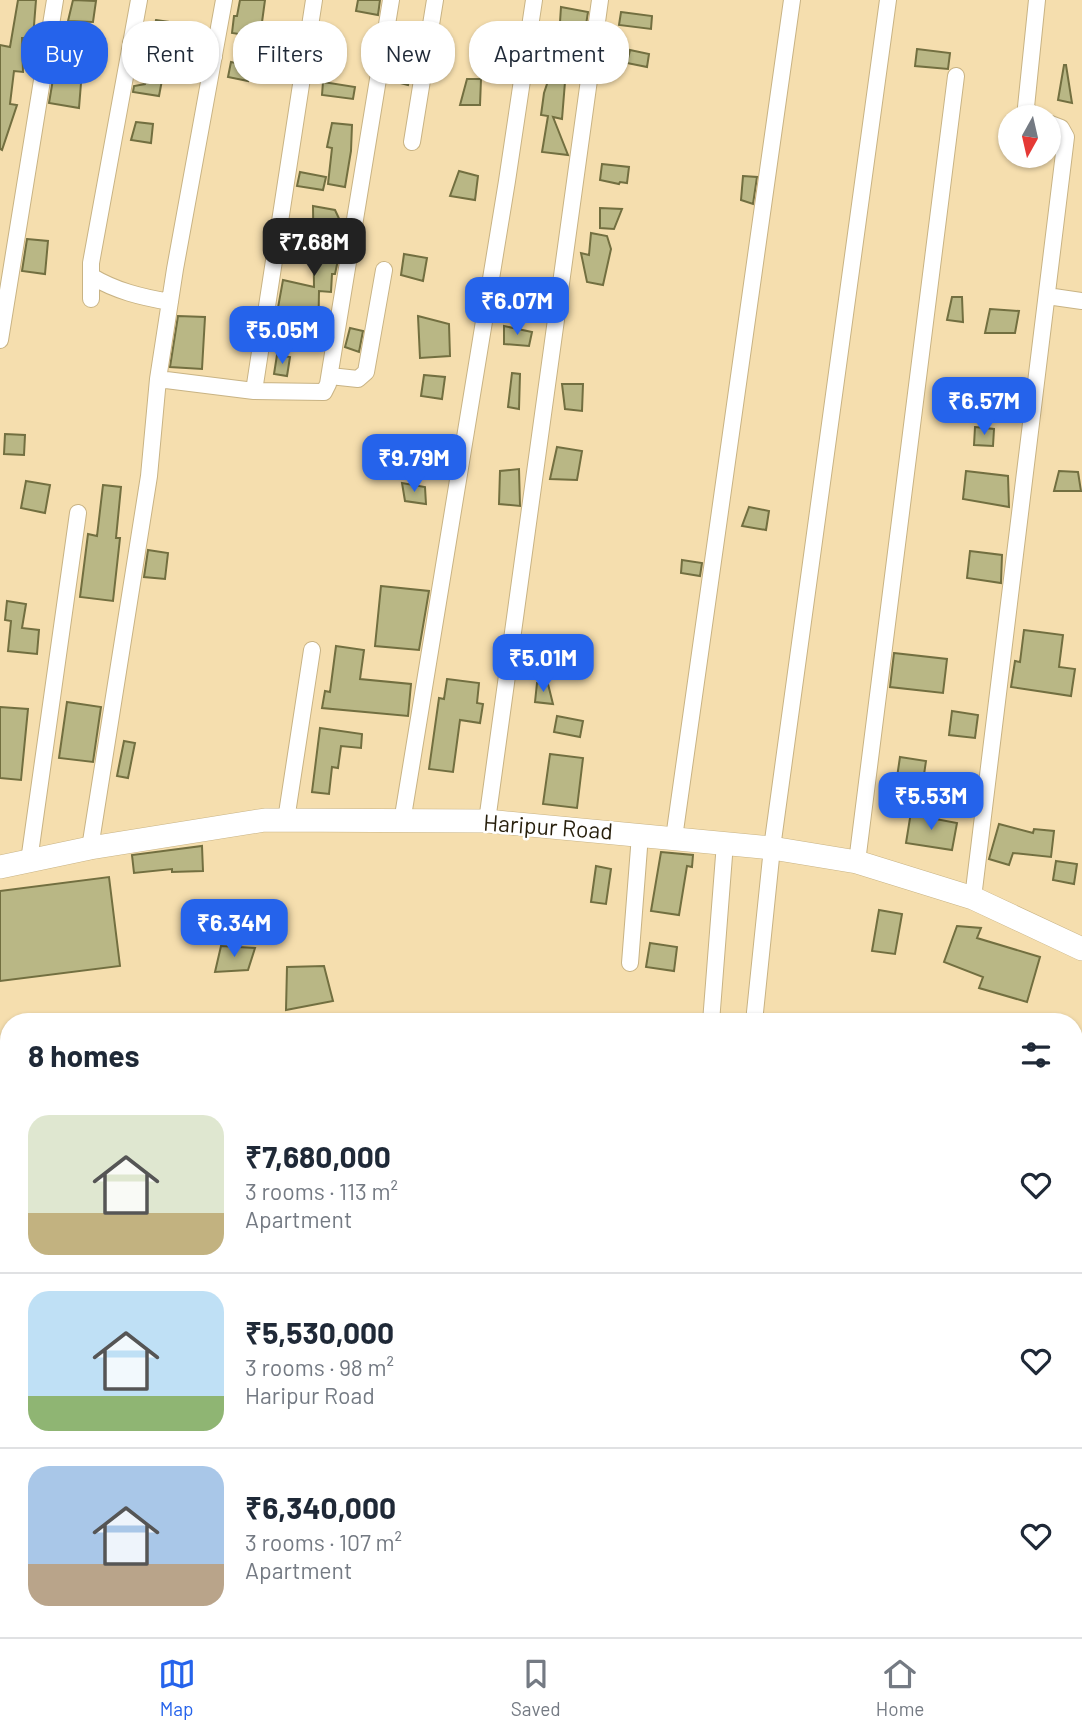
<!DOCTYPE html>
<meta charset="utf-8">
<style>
:root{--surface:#fff;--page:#f2f2f3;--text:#1f2937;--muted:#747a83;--line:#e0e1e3;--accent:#2563eb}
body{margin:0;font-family:Barlow,sans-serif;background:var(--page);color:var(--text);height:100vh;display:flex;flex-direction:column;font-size:26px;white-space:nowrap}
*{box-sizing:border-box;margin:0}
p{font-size:23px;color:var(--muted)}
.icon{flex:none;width:38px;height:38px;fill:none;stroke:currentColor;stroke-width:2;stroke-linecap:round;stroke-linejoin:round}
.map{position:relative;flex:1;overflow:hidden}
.panel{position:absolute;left:0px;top:1013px;width:1083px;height:625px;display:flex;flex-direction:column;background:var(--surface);border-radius:28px 28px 0 0;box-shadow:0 2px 5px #0004}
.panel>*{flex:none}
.top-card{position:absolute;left:21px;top:21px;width:700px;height:63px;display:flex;gap:14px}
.needle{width:46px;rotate:188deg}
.buttons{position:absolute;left:998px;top:105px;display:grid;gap:14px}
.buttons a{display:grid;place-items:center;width:63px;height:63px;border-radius:50%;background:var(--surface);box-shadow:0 2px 5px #0004;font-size:35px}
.price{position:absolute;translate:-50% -60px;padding:0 16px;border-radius:14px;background:var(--accent);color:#fff;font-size:23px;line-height:46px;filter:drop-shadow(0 2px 4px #0008)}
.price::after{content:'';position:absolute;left:50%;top:42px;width:21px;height:16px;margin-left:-10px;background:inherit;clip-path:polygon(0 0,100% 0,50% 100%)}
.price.selected{background:#222;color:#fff}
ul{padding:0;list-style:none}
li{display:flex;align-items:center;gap:21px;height:175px;padding:0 28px}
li+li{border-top:2px solid var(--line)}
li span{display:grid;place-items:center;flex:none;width:196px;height:140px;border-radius:21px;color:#555}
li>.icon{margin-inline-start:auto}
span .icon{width:84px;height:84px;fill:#fffc;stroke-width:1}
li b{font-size:30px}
h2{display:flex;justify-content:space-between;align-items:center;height:84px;padding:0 28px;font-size:30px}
.tag{padding:0 24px;border-radius:28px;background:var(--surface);box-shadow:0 2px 5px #0004;font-size:24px;line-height:63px}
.tag.selected{background:var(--accent);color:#fff}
.dock{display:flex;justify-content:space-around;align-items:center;height:98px;border-top:2px solid var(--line);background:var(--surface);font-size:19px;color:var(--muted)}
.dock a{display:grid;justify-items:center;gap:4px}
.dock .selected{color:var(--accent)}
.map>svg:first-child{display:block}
</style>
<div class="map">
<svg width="1082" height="1637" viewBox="0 0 1082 1637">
<rect width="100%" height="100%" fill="#f5deae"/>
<!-- water -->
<path fill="#6992f5" stroke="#5570af" stroke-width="2" d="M0,1215L9,1216V1415L0,1414Z
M1075,1345H1082V1543L1074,1540Z"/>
<!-- building -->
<path fill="#b9b785" stroke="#726f40" stroke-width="2" d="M18,0H36L33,38H22L23,72L14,71L10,104L17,105L2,150L0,149V45L10,47Z
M73,0L96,1L93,22L68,21Z
M240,0H265L260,37L232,33L234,16H237Z
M358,0H380L378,15L356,11Z
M561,7L588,12L586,25L560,22Z
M621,12L652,16L651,29L619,25Z
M156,20L177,23L174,39L153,35Z
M917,49L950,53L948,69L915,66Z
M630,50L649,54L647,67L627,63Z
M394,53L414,62L408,85L389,80Z
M231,62L250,66L248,81L228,77Z
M554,63L574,64L573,82H565L562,119L553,117L568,155L542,152L548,116L541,115L544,93Z
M1064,65H1066L1072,103L1058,100Z
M147,78L162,80L159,96L133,92L134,86L145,84Z
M53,79L81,83L79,108L49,103Z
M467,79H481L480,105H460Z
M323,82L355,87L353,99L322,95Z
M136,122L153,124L151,143L131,140Z
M332,123L352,125L351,151L345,187L328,184L332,148L327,147Z
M602,164L629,167L627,183L620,182L619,184L600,180Z
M459,171L478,176L475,200L450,196Z
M300,172L326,177L323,190L297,186Z
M743,176L757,177L753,204L741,200Z
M313,206L335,210L342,225L339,255L335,274H332L331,292L319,291L318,348L298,347V318L277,313L283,280L314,287Z
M600,208L622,209L614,229L600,228Z
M591,233L607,236L611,249L603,285L587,282L581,253L589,255Z
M27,239L48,241L45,274L22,271Z
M404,254L427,258L423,281L401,275Z
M952,297H962L963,322L947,320Z
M990,309L1019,311L1015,333H985Z
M178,316L205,317L202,369L170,367Z
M418,316L449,324L450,356L420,358Z
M504,326L532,332L529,346L504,344Z
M350,328L363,331L359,352L345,347Z
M277,355L290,357L287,376L274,374Z
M512,373L520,374L519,409L508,407Z
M424,375L445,377L442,399L421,396Z
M562,384H583L582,411L565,409Z
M975,427L994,429L993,446L974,445Z
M5,434L25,435L24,455L4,454Z
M557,447L582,451L577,480L550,479Z
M519,469L520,506L499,504L500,471Z
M966,471L1008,476L1009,507L963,499Z
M1059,471L1078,472L1081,491H1054Z
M26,481L50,485L45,513L21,508Z
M402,483L425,487L426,504L405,501Z
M103,485L121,487L116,538H120L113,601L80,597L88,534L97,536Z
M749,507L769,511L766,530L742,526Z
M148,550L168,553L165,579L144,577Z
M970,551L1002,555L1001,583L967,578Z
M682,560L702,563L700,576L681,573Z
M381,586L429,591L419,650L375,646Z
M7,601L26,604L22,628L39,630L37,654L8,651L11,621L5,620Z
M1024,630L1063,635L1059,667L1075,669L1071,696L1011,687L1015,661L1020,662Z
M336,646L364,650L360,679L411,684L408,716L322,708L325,691L330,692Z
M894,653L947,659L943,693L890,687Z
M447,679L479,683L477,703L483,704L480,723L460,720L453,772L429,769L439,698L444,699Z
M537,683L548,684L553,704L535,702Z
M67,702L101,707L93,762L59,758Z
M0,707L28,709L21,780L0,778Z
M952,711L978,715L975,738L949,735Z
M557,716L583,721L580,737L554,732Z
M320,728L362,734L361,748L341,746L338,768L332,767L329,794L312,792Z
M124,741L135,743L128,778L117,776Z
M550,754L583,758L577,808L543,804Z
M900,757L926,761L922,788L896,784Z
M911,812L926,815L925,817L957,823L952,850L906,843Z
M999,824L1033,833L1034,829L1054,831L1051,857L1013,853L1009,865L989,859Z
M202,846L203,871L172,872V869L134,873L132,855Z
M661,852L693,855L692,867L687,866L679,915L651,911Z
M1056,861L1077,864L1074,884L1053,880Z
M596,866L611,869L606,904L591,902Z
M109,877L120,966L0,981V891Z
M879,910L902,914L895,954L872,951Z
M957,926L981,928L977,938L1040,957L1027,1002L979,988L983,977L944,962Z
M650,943L677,947L674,971L646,967Z
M221,946L255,948L248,970L215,972Z
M324,966L333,1001L286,1010L287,967Z"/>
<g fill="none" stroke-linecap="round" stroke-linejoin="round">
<defs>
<path id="street" d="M131,42L214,57
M1033,117L1026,107L1037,0
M412,142L435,0
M91,276C116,291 141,297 170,302
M1047,296L1082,301
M91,299V263L139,0
M0,340L55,0
M330,376L358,379L366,372L384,270
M158,379L254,391L324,392L328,384L391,0
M254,391L314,0
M286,820L312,650
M487,821L600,0
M402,822L507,181L534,0
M674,838L792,0
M90,848L149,476L158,379L175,269L224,0
M29,861L78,513
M857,862L956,76
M973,898L1066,137L1061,128L1048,123
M630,963L640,835
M711,1022L725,843
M754,1022L772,848L888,0
M255,1637L257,1630"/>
<path id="secondary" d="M0,867L90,848L265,820L487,821L772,848L857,862L973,898L1082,949"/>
</defs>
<!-- street casing -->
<use href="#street" stroke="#c8b384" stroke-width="18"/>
<!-- secondary casing -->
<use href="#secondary" stroke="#c8b384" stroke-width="24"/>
<!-- street -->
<use href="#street" stroke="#fff" stroke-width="16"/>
<!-- secondary -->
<use href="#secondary" stroke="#fff" stroke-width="23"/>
</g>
<g text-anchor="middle" stroke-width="5" stroke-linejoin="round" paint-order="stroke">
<!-- street labels -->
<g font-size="23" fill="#271f0c" stroke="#fff">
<text transform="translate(548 827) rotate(4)" y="8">Haripur Road</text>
</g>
</g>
</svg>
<div class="buttons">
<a><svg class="needle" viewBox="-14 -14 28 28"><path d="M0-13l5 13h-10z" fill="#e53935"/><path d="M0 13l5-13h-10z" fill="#747a83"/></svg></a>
</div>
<b class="price selected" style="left:314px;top:278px">₹7.68M</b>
<b class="price" style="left:517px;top:337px">₹6.07M</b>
<b class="price" style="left:282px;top:366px">₹5.05M</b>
<b class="price" style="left:984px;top:437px">₹6.57M</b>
<b class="price" style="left:414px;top:494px">₹9.79M</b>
<b class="price" style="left:543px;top:694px">₹5.01M</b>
<b class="price" style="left:931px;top:832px">₹5.53M</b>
<b class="price" style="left:234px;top:959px">₹6.34M</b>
<div class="top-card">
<a class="tag selected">Buy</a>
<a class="tag">Rent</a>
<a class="tag">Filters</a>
<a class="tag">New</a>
<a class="tag">Apartment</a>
</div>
<section class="panel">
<h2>8 homes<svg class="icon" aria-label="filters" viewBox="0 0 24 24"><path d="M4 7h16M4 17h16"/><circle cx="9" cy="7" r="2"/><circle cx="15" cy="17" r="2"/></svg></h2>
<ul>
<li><span style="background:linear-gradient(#dfe7d0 70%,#c2b280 0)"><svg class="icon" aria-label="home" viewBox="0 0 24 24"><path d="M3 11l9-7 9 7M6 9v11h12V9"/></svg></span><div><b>₹7,680,000</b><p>3 rooms · 113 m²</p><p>Apartment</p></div><svg class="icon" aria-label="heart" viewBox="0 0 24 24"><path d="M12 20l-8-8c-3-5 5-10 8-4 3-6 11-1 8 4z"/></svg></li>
<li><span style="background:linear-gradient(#bfe0f5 75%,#8fb573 0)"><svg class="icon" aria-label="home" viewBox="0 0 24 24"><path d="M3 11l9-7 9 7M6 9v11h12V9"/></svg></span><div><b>₹5,530,000</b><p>3 rooms · 98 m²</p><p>Haripur Road</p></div><svg class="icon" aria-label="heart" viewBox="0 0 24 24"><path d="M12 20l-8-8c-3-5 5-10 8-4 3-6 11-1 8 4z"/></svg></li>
<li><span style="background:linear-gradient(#a9c7e8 70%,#b9a48a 0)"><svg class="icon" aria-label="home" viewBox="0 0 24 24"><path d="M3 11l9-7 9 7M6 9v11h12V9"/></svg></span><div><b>₹6,340,000</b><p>3 rooms · 107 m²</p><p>Apartment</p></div><svg class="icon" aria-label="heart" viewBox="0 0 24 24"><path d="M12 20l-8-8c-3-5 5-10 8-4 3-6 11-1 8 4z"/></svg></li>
</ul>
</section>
</div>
<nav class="dock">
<a class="selected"><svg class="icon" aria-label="map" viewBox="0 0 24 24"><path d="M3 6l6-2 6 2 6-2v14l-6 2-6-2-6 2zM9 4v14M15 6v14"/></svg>Map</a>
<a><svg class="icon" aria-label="saved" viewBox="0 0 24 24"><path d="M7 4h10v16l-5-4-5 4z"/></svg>Saved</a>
<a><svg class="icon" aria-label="home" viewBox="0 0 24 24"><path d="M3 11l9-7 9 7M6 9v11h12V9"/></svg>Home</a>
</nav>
